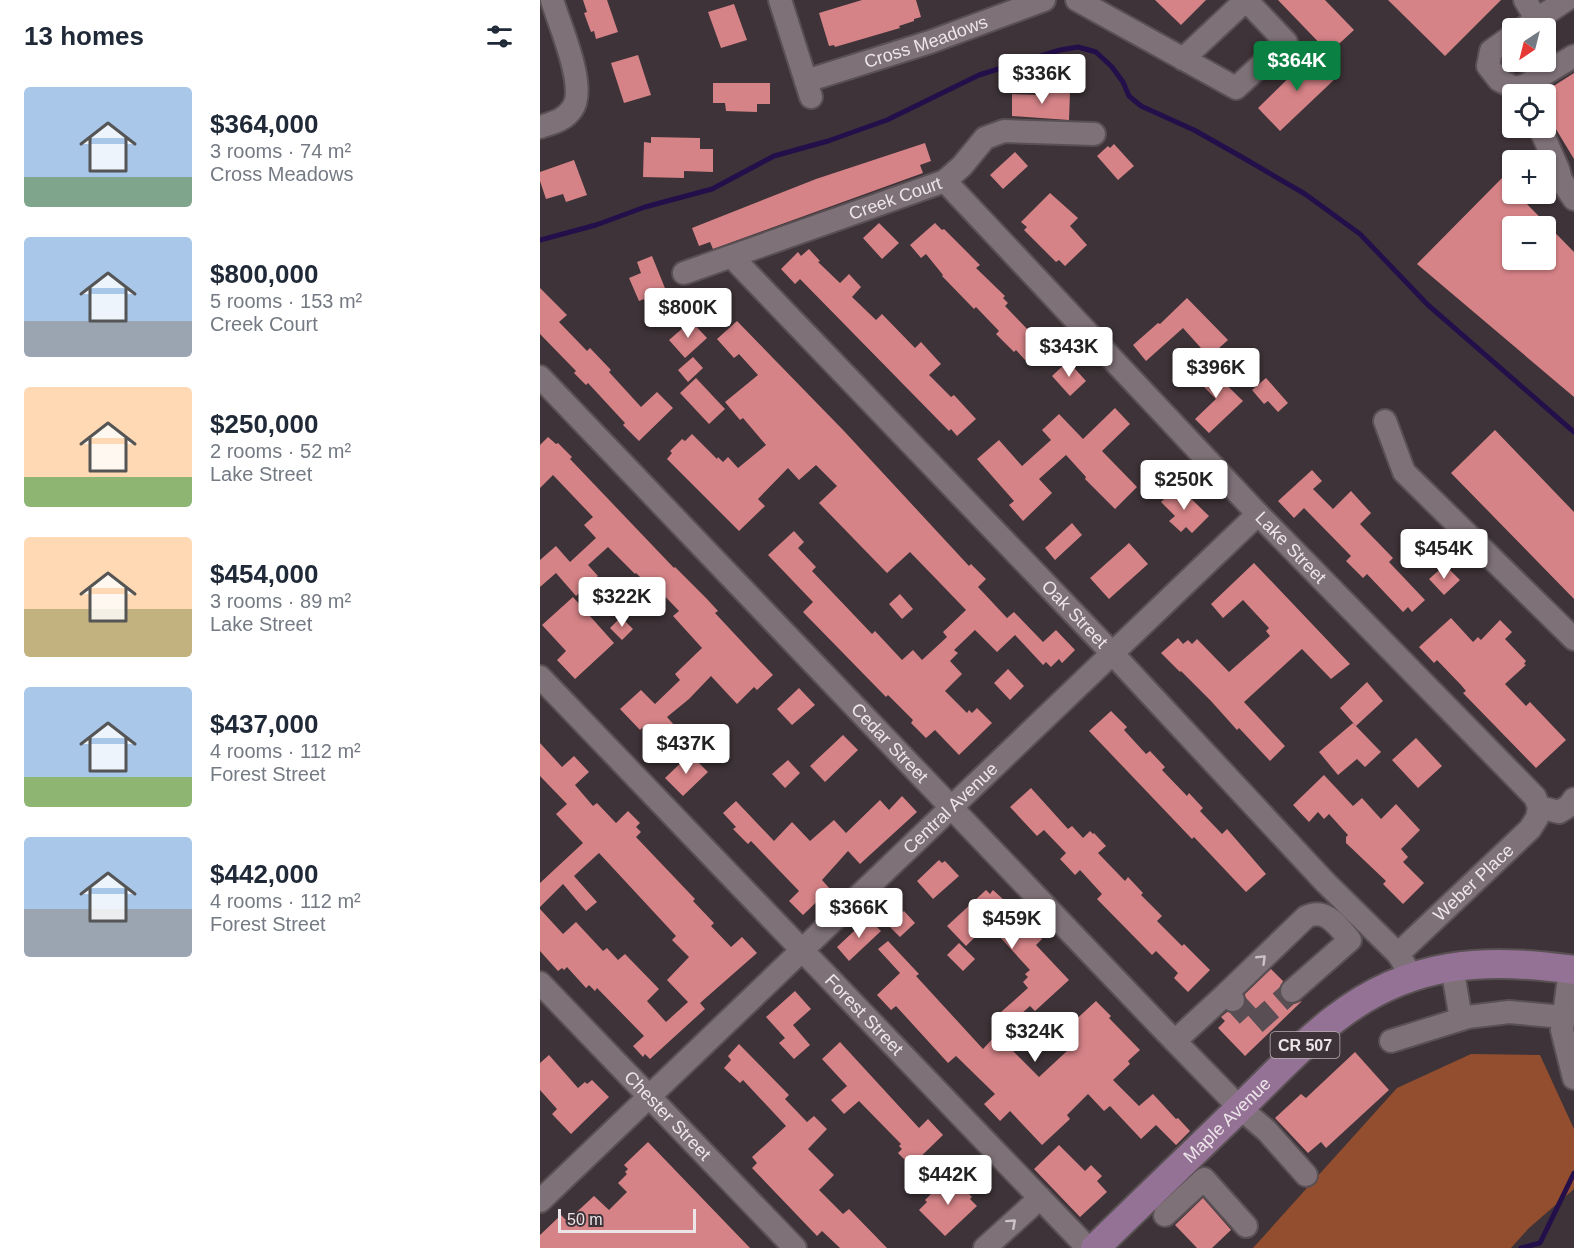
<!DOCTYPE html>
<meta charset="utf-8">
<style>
:root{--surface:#fff;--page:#f2f2f3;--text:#1f2937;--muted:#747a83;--accent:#0b8043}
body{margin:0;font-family:Arial,sans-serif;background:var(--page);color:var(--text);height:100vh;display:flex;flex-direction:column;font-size:22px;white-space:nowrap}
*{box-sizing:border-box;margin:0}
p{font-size:20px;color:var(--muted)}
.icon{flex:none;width:33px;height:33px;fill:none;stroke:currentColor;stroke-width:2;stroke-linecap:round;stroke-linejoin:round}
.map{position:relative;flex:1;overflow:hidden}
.side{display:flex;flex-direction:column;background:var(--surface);width:540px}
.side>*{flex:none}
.needle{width:39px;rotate:215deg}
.controls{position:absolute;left:962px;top:18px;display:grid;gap:12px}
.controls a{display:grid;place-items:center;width:54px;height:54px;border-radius:6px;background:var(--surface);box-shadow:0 2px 4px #0004;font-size:30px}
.scale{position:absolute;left:18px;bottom:15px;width:138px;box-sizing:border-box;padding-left:6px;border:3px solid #ede6e9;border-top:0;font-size:16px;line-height:21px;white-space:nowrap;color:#ede6e9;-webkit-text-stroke:4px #3e3338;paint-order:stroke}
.price{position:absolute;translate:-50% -51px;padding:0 14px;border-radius:6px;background:#fff;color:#222;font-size:20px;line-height:39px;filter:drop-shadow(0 2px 3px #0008)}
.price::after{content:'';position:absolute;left:50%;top:36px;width:18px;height:14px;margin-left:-9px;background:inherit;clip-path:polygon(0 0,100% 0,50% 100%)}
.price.active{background:var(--accent);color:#fff}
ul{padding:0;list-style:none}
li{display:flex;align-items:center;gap:18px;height:150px;padding:0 24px}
li span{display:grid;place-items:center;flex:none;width:168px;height:120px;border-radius:6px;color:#555}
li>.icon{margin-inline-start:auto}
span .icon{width:72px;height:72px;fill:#fffc;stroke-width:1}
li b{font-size:26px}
h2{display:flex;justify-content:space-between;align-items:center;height:72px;padding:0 24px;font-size:26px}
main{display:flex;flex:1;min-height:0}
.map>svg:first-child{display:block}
</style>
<main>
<section class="side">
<h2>13 homes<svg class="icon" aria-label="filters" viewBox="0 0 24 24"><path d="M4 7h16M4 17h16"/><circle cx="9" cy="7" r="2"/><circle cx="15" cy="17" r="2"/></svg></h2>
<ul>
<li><span style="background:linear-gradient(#a9c7e8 75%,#7fa58c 0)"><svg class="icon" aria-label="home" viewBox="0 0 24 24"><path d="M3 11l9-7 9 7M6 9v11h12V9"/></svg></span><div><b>$364,000</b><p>3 rooms · 74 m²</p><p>Cross Meadows</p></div></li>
<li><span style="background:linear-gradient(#a9c7e8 70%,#9aa5b1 0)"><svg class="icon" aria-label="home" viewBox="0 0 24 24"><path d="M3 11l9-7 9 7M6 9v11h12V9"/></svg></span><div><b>$800,000</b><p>5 rooms · 153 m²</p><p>Creek Court</p></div></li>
<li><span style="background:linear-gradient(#ffd9b3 75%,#8fb573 0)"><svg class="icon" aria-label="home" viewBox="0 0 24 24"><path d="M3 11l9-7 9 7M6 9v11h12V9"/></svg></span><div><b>$250,000</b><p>2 rooms · 52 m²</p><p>Lake Street</p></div></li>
<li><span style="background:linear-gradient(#ffd9b3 60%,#c2b280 0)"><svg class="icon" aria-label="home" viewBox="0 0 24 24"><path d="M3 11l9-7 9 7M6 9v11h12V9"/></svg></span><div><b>$454,000</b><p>3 rooms · 89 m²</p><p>Lake Street</p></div></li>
<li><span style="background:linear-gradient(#a9c7e8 75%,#8fb573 0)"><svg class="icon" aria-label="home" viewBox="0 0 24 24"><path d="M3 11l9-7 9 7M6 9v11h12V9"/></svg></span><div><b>$437,000</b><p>4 rooms · 112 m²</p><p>Forest Street</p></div></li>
<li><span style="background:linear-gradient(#a9c7e8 60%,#9aa5b1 0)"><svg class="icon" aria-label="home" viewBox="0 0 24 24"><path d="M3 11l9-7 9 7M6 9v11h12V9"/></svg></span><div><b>$442,000</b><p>4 rooms · 112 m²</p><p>Forest Street</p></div></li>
</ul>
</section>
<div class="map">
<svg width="1034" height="1248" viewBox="0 0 1034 1248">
<rect width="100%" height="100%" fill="#3e3338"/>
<!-- forest -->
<path fill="#924e2e" d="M931,1054L1000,1055L1034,1129V1189L989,1228L971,1248H713L857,1088Z"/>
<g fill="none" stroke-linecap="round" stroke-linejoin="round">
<!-- stream -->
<path stroke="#240f4b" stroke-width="5" d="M0,240L56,225L105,207L172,189L234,156L288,141L347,120L439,75L520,50L538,47L556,52L572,67L583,82L589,96L601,106L654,130L700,156L765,194L820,234L888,305L1034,432
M981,1248L1000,1243L1034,1173"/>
</g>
<!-- building -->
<path fill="#d68387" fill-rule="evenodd" d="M43,0H67L78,32L56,39L54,31L51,32L44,13L47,12Z
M322,0H376L381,17L374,19V21L359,26L360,28L295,47L294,45L289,46L279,13Z
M615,0H666L641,25Z
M738,0H785L814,30L789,53Z
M848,0H961L905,56Z
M194,4L207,40L181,48L168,12Z
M774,53L797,77L740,131L718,108Z
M98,55L111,95L84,103L71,63Z
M1034,73V159L1005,111V95L1014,90L1012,87Z
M173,83H230V104H217V112L186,111L185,103H173Z
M501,91L530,92L529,120L472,116V94L501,95Z
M111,137L160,138V149H173V172L144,171V178L103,177L104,142L111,143Z
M385,143L391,161L380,165L383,173L173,249L170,242L159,246L152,228L276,179Z
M574,144L594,166L578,180L557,156L568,146L570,148Z
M475,152L488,166L463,189L450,175Z
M34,160L47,195L26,202L23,194L6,199L0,181V172Z
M962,178L972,188V194H977L1034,252V397L877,264ZM972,226H1005V260H972Z
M510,193L538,218L530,226L547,245L525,266L519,260L516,262L484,230L487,227L481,222Z
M339,223L359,243L342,259L323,238Z
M395,223L402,230L404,229L440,265L436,268L465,296L463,298L468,303L465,306L492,334L489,337L499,347L485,360L476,350L474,352L456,334L459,331L436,307L434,309L402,276L403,275L386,254L381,258L370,245Z
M269,249L280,261L278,262L300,283L309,274L321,287L312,297L336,320L342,314L375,348L381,342L401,364L389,375L411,397L414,395L436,419L417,436L411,429L409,431L260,279L255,284L241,269L258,252L261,256Z
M112,256L133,308L111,317L104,299L99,301L89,278L101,273L97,262Z
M0,288L27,315L19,322L47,351L50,348L71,370L69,372L101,407L117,392L133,408L99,441L83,425L85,423L48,383L46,385L34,373L36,371L0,334Z
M647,298L688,340L669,357L643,328L606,361L593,345L618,323L620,324Z
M151,321L167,338L145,358L129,340Z
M197,321L304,431L429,566L431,564L446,579L438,587L467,618L474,612L503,642L516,630L535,650L522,663L519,659L511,667L506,662L503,665L475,635L457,652L435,630L414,650L418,653L410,661L422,674L405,691L427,713L429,710L432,713L437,708L452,723L419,755L395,730L386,738L371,723L373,720L348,695L346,697L263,612L273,602L228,555L254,531L264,542L258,548L276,567L272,571L332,634L335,631L362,660L373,650L382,660L407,637L403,632L426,610L400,583L370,552L347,573L279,503L297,486L276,465L259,480L248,468L218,499L225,506L199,531L127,459L132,453L130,451L142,439L145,441L152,434L177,459L178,457L183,462L188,457L198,468L226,445L203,418L200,420L185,402L218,375L199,354L194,358L177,339Z
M153,357L163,368L148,382L138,370Z
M528,361L546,381L530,396L512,376Z
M665,364L703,401L669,433L655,419L676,399L653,376Z
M156,378L185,409L169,424L140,393Z
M726,378L748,403L738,412L728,401L724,404L712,390Z
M575,408L590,424L562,451L597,487L575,509L545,479L546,477L526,455L499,479L512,493L483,521L469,505L474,501L437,459L459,440L482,466L511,440L502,430L519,414L543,439Z
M955,430L1034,512V599L911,473Z
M8,437L16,444L18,443L32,457L30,459L134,568L135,567L167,599L178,611L175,613L233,675L217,690L214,687L197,704L171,676L149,699L127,717L135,726L117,743L102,728L100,730L80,709L101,690L115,704L140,680L135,674L162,648L133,616L139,611L116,587L113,590L96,573L95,574L68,547L48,565L58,576L36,596L16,573L0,587V560L16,546L30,562L56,538L44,525L53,517L13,475L0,488V445Z
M772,470L782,481L773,489L793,509L811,491L831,513L820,524L853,558L849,562L885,600L872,612L868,607L863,612L827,574L823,578L806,561L811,556L764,508L754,518L738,501Z
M638,486L669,516L652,533L646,527L641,532L629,521L635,516L621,502Z
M532,523L542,535L515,560L505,548Z
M589,543L608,564L569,599L550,578Z
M714,563L810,664L791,679L762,649L704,702L745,746L730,761L699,728L697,730L671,701L641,671L640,672L621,653L638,638L643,644L648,640L652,644L657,639L689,672L730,636L726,631L729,628L703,600L683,618L671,604Z
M905,565L920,580L904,595L889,579Z
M360,594L373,609L362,619L349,604Z
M33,597L74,643L35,679L17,660L26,651L2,625Z
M81,617L93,629L82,640L70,628Z
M911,618L933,642L938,637L941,640L960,620L972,632L965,639L986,661L984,664L986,665L965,684L986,706L990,702L1026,740L996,768L923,693L926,691L921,685L897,660L894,663L879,647Z
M468,669L484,686L470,700L454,683Z
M827,682L843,701L816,726L800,708Z
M259,688L275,705L252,725L237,709Z
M571,711L587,727L584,730L606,754L610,751L625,767L622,770L647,796L649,793L663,808L660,811L682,834L687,829L726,874L706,892L654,837L652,839L549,731Z
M813,723L841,752L825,767L817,759L798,775L779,752Z
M303,735L318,750L285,782L270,766Z
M876,738L902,766L878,788L852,760Z
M0,743L22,767L34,756L49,772L35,785L53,806L57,803L76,823L88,811L100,823L96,827L101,832L96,837L155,899L153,901L174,923L171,926L191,947L202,937L217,953L160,1003L165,1009L110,1059L105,1054L103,1057L93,1046L104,1036L57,988L55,991L49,985L46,988L27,967L24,970L22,968L18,971L0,951V909L23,934L36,922L63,951L67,948L78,960L85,954L119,989L107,1001L126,1022L148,1002L127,980L149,957L132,940L136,936L59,853L34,876L57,902L46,911L23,884L0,907V883L43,843L16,814L27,804L0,776Z
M150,754L168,772L143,796L125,778Z
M248,760L260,773L245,788L232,774Z
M784,775L813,806L822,798L841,819L856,804L880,830L861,849L868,857L863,862L884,883L863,904L843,884L846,881L806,843V837L808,835L789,814L784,819L778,812L769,822L753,805Z
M491,788L528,829L532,826L543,838L550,831L553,834L554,833L566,846L558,853L585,881L588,877L603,893L601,895L622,916L617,921L642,946L644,944L670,970L648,992L634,978L638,973L616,951L612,955L557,899L562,894L540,870L535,875L520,859L526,853L504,830L497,836L470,807Z
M362,796L377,812L320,864L308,851L282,880L290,889L263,915L249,901L259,891L211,841L208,844L193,829L196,827L183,813L196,801L234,841L252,822L270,841L294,820L306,833L340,800L349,810Z
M399,860L402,863L405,861L419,876L393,899L377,881Z
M446,890L450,894L453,890L464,900L460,905L485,929L489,925L502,939L496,945L529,980L495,1011L490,1006L471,1023L461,1012L488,988L483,982L488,977L485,974L490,970L448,924L426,946L407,926Z
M364,911L375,923L360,937L348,925Z
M328,918L341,931L309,961L297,947Z
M348,941L379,974L376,976L443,1049L459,1032L472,1045L470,1048L499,1077L527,1051L515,1039L556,1001L571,1016L569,1018L600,1050L588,1061L590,1064L573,1080L599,1106L613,1094L636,1119L638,1118L650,1131L636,1145L616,1125L601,1139L570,1106L564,1111L548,1094L527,1115L530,1119L502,1145L470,1111L460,1121L444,1104L455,1094L416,1056L408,1063L356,1006L351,1010L337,995L360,973L338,949Z
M419,943L435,959L423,971L407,955Z
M731,969L743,981L739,993L742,1000L747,1004H754L762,1001L705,1056L678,1028L685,1021L681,1017L687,1012L695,1013L702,1010L706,1004L705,994Z
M255,991L271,1009L253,1025L270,1045L254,1059L239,1043L245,1038L226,1017Z
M300,1042L379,1128L388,1119L403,1135L371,1166L358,1153L362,1149L359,1146L361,1144L319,1101L304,1114L291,1100L307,1086L282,1059Z
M199,1044L249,1095L245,1099L267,1122L274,1116L287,1129L268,1149L294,1175L279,1190L303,1214L309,1209L347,1248H300L282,1231L277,1236L212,1168L217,1163L212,1157L246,1126L203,1080L200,1083L184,1068L191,1060L188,1056Z
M815,1052L849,1090L786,1148L781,1142L768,1153L735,1118L761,1094L766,1098Z
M9,1055L38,1088L45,1082L47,1084L52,1080L69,1097L31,1134L12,1114L17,1109L0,1090V1063Z
M108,1142L210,1248H0V1235L21,1215L27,1221L54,1196L69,1210L87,1192L78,1183L87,1174L85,1172L88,1169L84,1165Z
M519,1145L545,1171L551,1165L562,1176L557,1181L567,1192L540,1217L494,1169Z
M410,1175L432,1197L430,1199L437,1206L405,1236L379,1210L387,1202L385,1200Z
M663,1198L691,1230L672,1248H657L635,1225Z"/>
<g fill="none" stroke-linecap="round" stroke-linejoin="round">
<!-- minor-tunnel -->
<path stroke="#584e53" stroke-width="22" stroke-dasharray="22 11" stroke-linecap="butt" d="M693,1000L715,1024L752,991"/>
<defs>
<g id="minor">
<path d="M240,0L271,97"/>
<path d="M537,0L696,88L746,42L706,0L643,59"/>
<path d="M985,0L997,20"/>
<path d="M984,28L1026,0"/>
<path d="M972,36L951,51L948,66L959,80L975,88L986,85L1034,56"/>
<path id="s1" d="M266,81L390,42L504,0"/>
<path d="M0,127C12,123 25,120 32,109C48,88 19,24 12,0"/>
<path d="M1000,128L1018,169L1021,180L1034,199"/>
<path id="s2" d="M405,181L718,514L995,797L999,807"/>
<path id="s3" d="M192,257L572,653L785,882L858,954L866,967L869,977"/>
<path id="s4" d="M144,273L405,181L422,166L445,138L464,131L554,134"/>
<path id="s5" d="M0,377L623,1029L700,1108L727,1131L766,1175"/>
<path d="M845,421L864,472L1034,639"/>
<path id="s6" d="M0,677L548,1248"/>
<path d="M999,807L1019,812L1029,806L1034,799"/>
<path id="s7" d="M858,954L990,829L997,818L999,807"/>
<path d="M912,967L921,1019"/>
<path d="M1030,970L1022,1030L1034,1078"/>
<path id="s8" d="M0,983L255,1248"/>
<path d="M693,1000L687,993L766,917C786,907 798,926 810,940L752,991"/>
<path d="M635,1041L687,993"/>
<path d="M851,1041L928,1017L969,1012L1023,1017"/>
<path id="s9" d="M0,1201L718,514"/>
<path d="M625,1215L664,1179L706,1226"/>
<path d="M445,1248L500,1198"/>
</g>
<g id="major">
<path id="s10" d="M555,1248C605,1199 656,1151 706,1102C735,1074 763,1043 796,1018C870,961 945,957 1034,970"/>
</g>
</defs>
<!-- minor casing -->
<use href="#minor" stroke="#595054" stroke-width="26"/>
<!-- major casing -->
<use href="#major" stroke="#595054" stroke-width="32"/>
<!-- minor -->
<use href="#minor" stroke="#7e7177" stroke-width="22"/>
<!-- major -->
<use href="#major" stroke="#947296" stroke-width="28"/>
</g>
<!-- one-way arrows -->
<defs><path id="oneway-chevron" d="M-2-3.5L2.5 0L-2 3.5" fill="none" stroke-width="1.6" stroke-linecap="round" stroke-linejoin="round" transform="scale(1.5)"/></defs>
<g stroke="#ccc3c7">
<use href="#oneway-chevron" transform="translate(722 959) rotate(-44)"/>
<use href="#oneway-chevron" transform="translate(472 1223) rotate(-42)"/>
</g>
<g text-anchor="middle" stroke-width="6" stroke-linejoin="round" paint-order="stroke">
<!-- shield labels -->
<rect fill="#3e3338" stroke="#b8b0b4" stroke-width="1.5" x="730.5" y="1032" width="69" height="26" rx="4.5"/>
<g font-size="16" font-weight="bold" fill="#ede6e9">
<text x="765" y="1051">CR 507</text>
</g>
<!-- street labels -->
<g font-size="18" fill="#ede6e9" stroke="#3e3338">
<text dy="6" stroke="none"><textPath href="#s1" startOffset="126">Cross Meadows</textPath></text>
<text dy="6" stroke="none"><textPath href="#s4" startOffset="224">Creek Court</textPath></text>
<text dy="6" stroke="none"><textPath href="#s2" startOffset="504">Lake Street</textPath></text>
<text dy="6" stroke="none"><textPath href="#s3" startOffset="495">Oak Street</textPath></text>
<text dy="6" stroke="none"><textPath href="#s5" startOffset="506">Cedar Street</textPath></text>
<text dy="6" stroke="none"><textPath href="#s9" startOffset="568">Central Avenue</textPath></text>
<text dy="6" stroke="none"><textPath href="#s7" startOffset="104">Weber Place</textPath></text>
<text dy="6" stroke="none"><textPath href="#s6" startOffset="468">Forest Street</textPath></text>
<text dy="6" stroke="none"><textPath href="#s8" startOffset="184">Chester Street</textPath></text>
<text dy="6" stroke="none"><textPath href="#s10" startOffset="184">Maple Avenue</textPath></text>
</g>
</g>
</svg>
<div class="controls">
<a><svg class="needle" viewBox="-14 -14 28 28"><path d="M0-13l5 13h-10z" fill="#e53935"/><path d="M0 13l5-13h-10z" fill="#747a83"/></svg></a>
<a><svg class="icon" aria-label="locate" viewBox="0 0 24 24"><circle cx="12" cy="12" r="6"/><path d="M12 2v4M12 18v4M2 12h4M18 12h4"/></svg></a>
<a>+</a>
<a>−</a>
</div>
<div class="scale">50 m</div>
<b class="price active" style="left:757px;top:92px">$364K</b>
<b class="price" style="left:502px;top:105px">$336K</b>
<b class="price" style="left:148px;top:339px">$800K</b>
<b class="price" style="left:529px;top:378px">$343K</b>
<b class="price" style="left:676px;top:399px">$396K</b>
<b class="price" style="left:644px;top:511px">$250K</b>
<b class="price" style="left:904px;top:580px">$454K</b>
<b class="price" style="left:82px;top:628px">$322K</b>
<b class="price" style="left:146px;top:775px">$437K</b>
<b class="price" style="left:319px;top:939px">$366K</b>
<b class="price" style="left:472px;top:950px">$459K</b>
<b class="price" style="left:495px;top:1063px">$324K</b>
<b class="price" style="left:408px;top:1206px">$442K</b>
</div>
</main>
